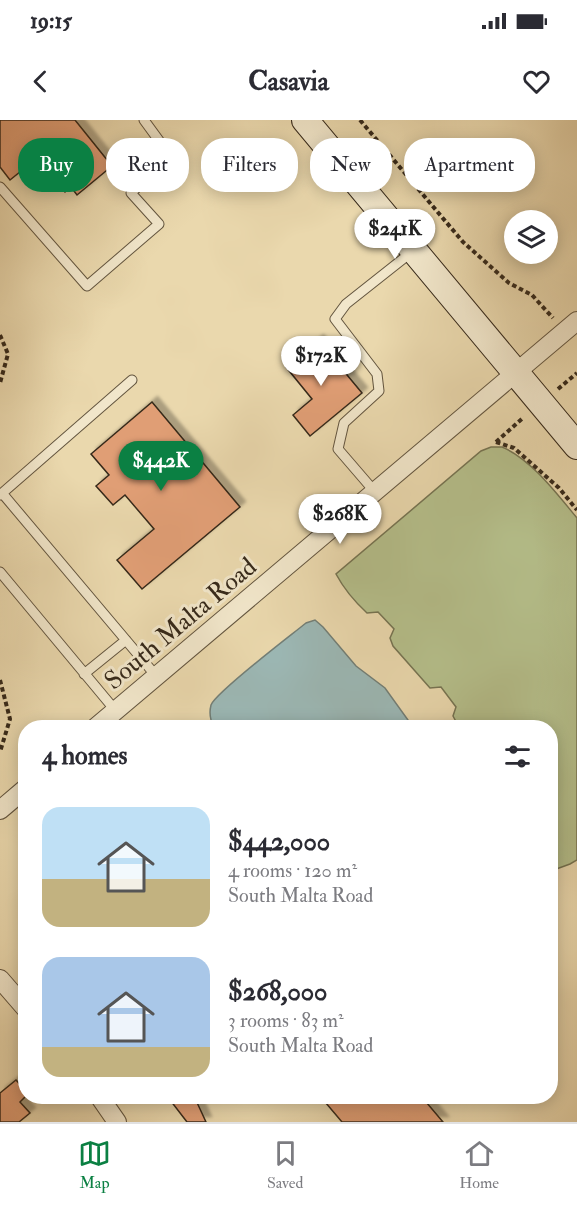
<!DOCTYPE html>
<meta charset="utf-8">
<style>
:root{--surface:#fff;--page:#f2f2f3;--text:#2b2b33;--muted:#7c7c81;--line:#e1e1e2;--accent:#0b8043}
body{margin:0;font-family:"IM FELL Double Pica",serif;background:var(--page);color:var(--text);height:100vh;display:flex;flex-direction:column;font-size:22px;white-space:nowrap}
*{box-sizing:border-box;margin:0}
p{font-size:20px;color:var(--muted)}
.icon{flex:none;width:33px;height:33px;fill:none;stroke:currentColor;stroke-width:2;stroke-linecap:round;stroke-linejoin:round}
.map{position:relative;flex:1;overflow:hidden}
.side{position:absolute;left:18px;top:600px;width:540px;height:384px;display:flex;flex-direction:column;background:var(--surface);border-radius:24px;box-shadow:0 3px 15px #0003}
.side>*{flex:none}
.top-card{position:absolute;left:18px;top:18px;width:542px;height:54px;display:flex;gap:12px}
.fabs{position:absolute;left:504px;top:90px;display:grid;gap:12px}
.fabs a{display:grid;place-items:center;width:54px;height:54px;border-radius:50%;background:var(--surface);box-shadow:0 3px 15px #0003;font-size:30px}
.price{position:absolute;translate:-50% -51px;padding:0 14px;border-radius:21px;background:#fff;color:#222;font-size:20px;line-height:39px;filter:drop-shadow(0 2px 3px #0008)}
.price::after{content:'';position:absolute;left:50%;top:36px;width:18px;height:14px;margin-left:-9px;background:inherit;clip-path:polygon(0 0,100% 0,50% 100%)}
.price.selected{background:var(--accent);color:#fff}
ul{padding:0;list-style:none}
li{display:flex;align-items:center;gap:18px;height:150px;padding:0 24px}
li span{display:grid;place-items:center;flex:none;width:168px;height:120px;border-radius:18px;color:#555}
li>.icon{margin-inline-start:auto}
span .icon{width:72px;height:72px;fill:#fffc;stroke-width:1}
li b{font-size:26px}
h2{display:flex;justify-content:space-between;align-items:center;height:72px;padding:0 24px;font-size:26px}
.pill{padding:0 21px;border-radius:24px;background:var(--surface);box-shadow:0 3px 15px #0003;font-size:21px;line-height:54px}
.pill.selected{background:var(--accent);color:#fff}
.status{display:flex;justify-content:space-between;align-items:center;height:42px;padding:0 30px;background:var(--surface);direction:ltr}
.status svg{height:16px;fill:currentColor}
header{display:flex;justify-content:space-between;align-items:center;height:78px;padding:0 24px;background:var(--surface);font-size:27px;font-weight:700}
.dock{display:flex;justify-content:space-around;align-items:center;height:84px;border-top:2px solid var(--line);background:var(--surface);font-size:16px;color:var(--muted)}
.dock a{display:grid;justify-items:center;gap:3px}
.dock .selected{color:var(--accent)}
.map>svg:first-child{display:block}
</style>
<div class="status"><b>19:15</b><svg viewBox="0 0 49 12"><path d="M0 12V9h3v3zM5 12V6h3v6zM10 12V3h3v9zM15 12V0h3v12zM26 1h20v11H26zM47 4h2v5h-2z"/></svg></div>
<header><svg class="icon" aria-label="back" viewBox="0 0 24 24"><path d="M15 5l-7 7 7 7"/></svg>Casavia<svg class="icon" aria-label="heart" viewBox="0 0 24 24"><path d="M12 20l-8-8c-3-5 5-10 8-4 3-6 11-1 8 4z"/></svg></header>
<div class="map">
<svg width="577" height="1002" viewBox="0 0 577 1002">
<defs>
<filter id="shadow"><feDropShadow dx="5.5" dy="-5.5" stdDeviation="1.5" flood-color="#0004"/></filter>
</defs>
<rect width="100%" height="100%" fill="#ead8ad"/>
<filter id="stains"><feTurbulence type="fractalNoise" baseFrequency=".00333" numOctaves="4"/><feColorMatrix values="0 0 0 0 .2 0 0 0 0 .09 0 0 0 0 .02 0 0 0 .5 -.17"/></filter>
<radialGradient id="worn" r=".72"><stop offset=".6" stop-color="#630" stop-opacity="0"/><stop offset="1" stop-color="#630" stop-opacity=".3"/></radialGradient>
<!-- green -->
<path fill="#b5bf8b" stroke="#767452" stroke-width="1.5" d="M502,327C531,339 557,374 577,398V740L570,744L551,751L550,608L459,607L453,596L456,587L441,567L430,568L393,526L390,518L394,509L378,492L367,493C354,481 344,469 336,454L481,331L491,327Z"/>
<!-- water -->
<path fill="#9cb8b5" stroke="#737f77" stroke-width="1.5" d="M315,500L323,507L356,546L385,568L413,607H214C210,600 209,593 211,585C216,572 290,516 306,503Z"/>
<!-- building -->
<path fill="#e09e74" stroke="#36291a" stroke-width="1.5" filter="url(#shadow)" d="M0,0H75L112,46L77,75L71,67L65,72L37,38L10,60L0,47Z
M318,220L362,273L310,316L293,295L312,279L286,247Z
M152,282L240,387L142,469L117,440L154,409L125,375L113,385L96,366L109,355L91,334Z
M16,960L26,971V976L20,982L30,993L19,1002H0V973Z
M167,976H194L206,1002H187Z
M320,976H421L443,1002H342Z"/>
<g fill="none" stroke-linecap="round" stroke-linejoin="round">
<defs>
<path id="service" d="M0,67L87,166L159,104L131,73L171,37L144,0
M375,372L338,329L344,303L379,271L377,254L335,199L346,184L413,131
M2,373L157,557
M0,375L132,260
M0,452L115,590
M84,554L126,520"/>
<path id="minor" d="M95,608L577,201
M0,690L26,668
M0,859L26,889
M99,976L117,1002"/>
<path id="secondary" d="M305,0L577,326"/>
</defs>
<!-- service casing -->
<use href="#service" stroke="#63553f" stroke-width="11"/>
<!-- minor casing -->
<use href="#minor" stroke="#63553f" stroke-width="20"/>
<!-- secondary casing -->
<use href="#secondary" stroke="#36291a" stroke-width="28"/>
<!-- path -->
<path stroke="#36291a" stroke-width="4" stroke-dasharray="4.5 3" stroke-linecap="butt" d="M360,0L463,122L509,163L532,175L553,198
M0,215L8,234L0,263
M558,269L577,253
M496,322L514,328L559,368L577,390
M496,322L524,297
M0,560L10,599L0,632"/>
<!-- service -->
<use href="#service" stroke="#f1e6ca" stroke-width="9"/>
<!-- minor -->
<use href="#minor" stroke="#f1e6ca" stroke-width="18"/>
<!-- secondary -->
<use href="#secondary" stroke="#f1e6ca" stroke-width="26"/>
</g>
<g text-anchor="middle" stroke-width="6" stroke-linejoin="round" paint-order="stroke">
<!-- street labels -->
<g font-size="26" fill="#36291a" stroke="#f1e6ca">
<text transform="translate(180 503) rotate(-40)" y="9">South Malta Road</text>
</g>
</g>
<rect width="100%" height="100%" filter="url(#stains)"/>
<rect width="100%" height="100%" fill="url(#worn)"/>
</svg>
<div class="fabs">
<a><svg class="icon" aria-label="layers" viewBox="0 0 24 24"><path d="M12 4l9 5-9 5-9-5zM3 14l9 5 9-5"/></svg></a>
</div>
<b class="price" style="left:395px;top:140px">$241K</b>
<b class="price" style="left:321px;top:267px">$172K</b>
<b class="price selected" style="left:161px;top:372px">$442K</b>
<b class="price" style="left:340px;top:425px">$268K</b>
<div class="top-card">
<a class="pill selected">Buy</a>
<a class="pill">Rent</a>
<a class="pill">Filters</a>
<a class="pill">New</a>
<a class="pill">Apartment</a>
</div>
<section class="side">
<h2>4 homes<svg class="icon" aria-label="filters" viewBox="0 0 24 24"><path d="M4 7h16M4 17h16"/><circle cx="9" cy="7" r="2"/><circle cx="15" cy="17" r="2"/></svg></h2>
<ul>
<li><span style="background:linear-gradient(#bfe0f5 60%,#c2b280 0)"><svg class="icon" aria-label="home" viewBox="0 0 24 24"><path d="M3 11l9-7 9 7M6 9v11h12V9"/></svg></span><div><b>$442,000</b><p>4 rooms · 120 m²</p><p>South Malta Road</p></div></li>
<li><span style="background:linear-gradient(#a9c7e8 75%,#c2b280 0)"><svg class="icon" aria-label="home" viewBox="0 0 24 24"><path d="M3 11l9-7 9 7M6 9v11h12V9"/></svg></span><div><b>$268,000</b><p>3 rooms · 83 m²</p><p>South Malta Road</p></div></li>
</ul>
</section>
</div>
<nav class="dock">
<a class="selected"><svg class="icon" aria-label="map" viewBox="0 0 24 24"><path d="M3 6l6-2 6 2 6-2v14l-6 2-6-2-6 2zM9 4v14M15 6v14"/></svg>Map</a>
<a><svg class="icon" aria-label="saved" viewBox="0 0 24 24"><path d="M7 4h10v16l-5-4-5 4z"/></svg>Saved</a>
<a><svg class="icon" aria-label="home" viewBox="0 0 24 24"><path d="M3 11l9-7 9 7M6 9v11h12V9"/></svg>Home</a>
</nav>
